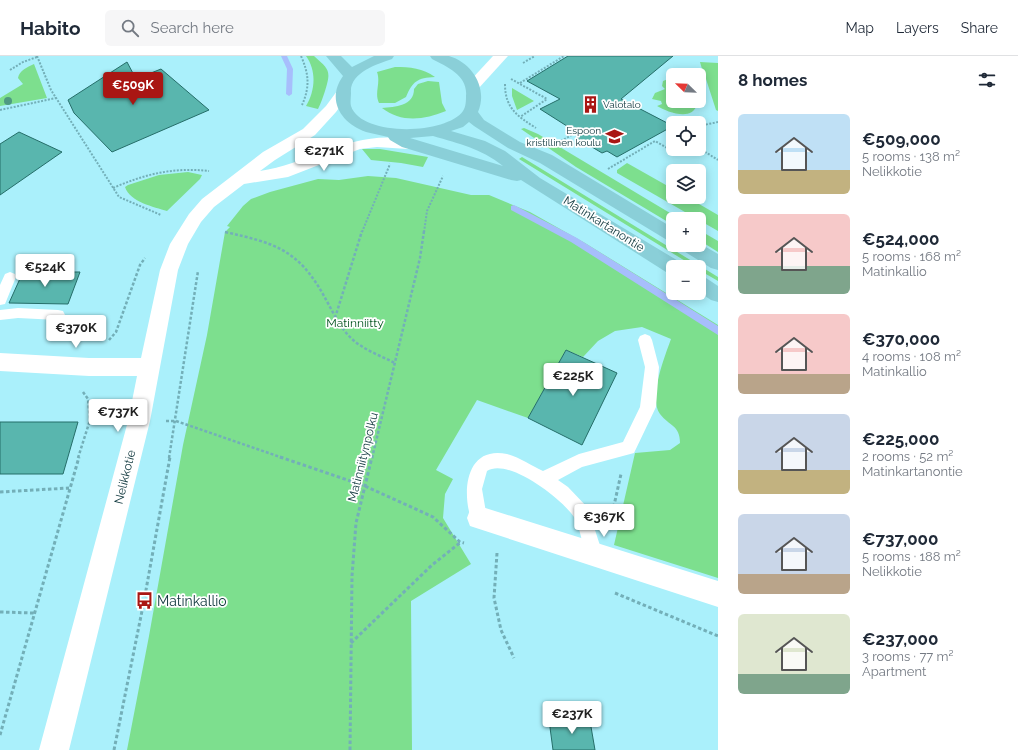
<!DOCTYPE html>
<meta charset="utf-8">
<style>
:root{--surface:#fff;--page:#f6f6f7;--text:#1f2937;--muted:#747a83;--line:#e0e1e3;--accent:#a91613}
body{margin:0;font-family:Raleway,sans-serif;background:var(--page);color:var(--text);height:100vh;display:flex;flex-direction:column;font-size:15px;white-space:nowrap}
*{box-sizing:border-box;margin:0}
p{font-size:13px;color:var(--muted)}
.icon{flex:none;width:22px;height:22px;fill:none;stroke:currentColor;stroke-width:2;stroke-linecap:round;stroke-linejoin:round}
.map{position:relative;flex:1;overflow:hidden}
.details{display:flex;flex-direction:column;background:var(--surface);width:300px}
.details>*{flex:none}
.needle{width:26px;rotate:293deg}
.buttons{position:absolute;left:666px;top:12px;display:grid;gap:8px}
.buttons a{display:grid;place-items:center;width:40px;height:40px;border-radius:6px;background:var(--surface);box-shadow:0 2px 10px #0003;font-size:20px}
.price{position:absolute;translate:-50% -34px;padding:0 9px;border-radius:4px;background:#fff;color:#222;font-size:13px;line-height:26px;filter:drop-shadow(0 1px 2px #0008)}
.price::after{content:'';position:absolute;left:50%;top:24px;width:12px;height:9px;margin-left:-6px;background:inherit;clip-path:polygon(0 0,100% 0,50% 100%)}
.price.on{background:var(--accent);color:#fff}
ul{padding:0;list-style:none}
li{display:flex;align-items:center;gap:12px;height:100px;padding:0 20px}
li span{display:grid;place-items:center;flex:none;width:112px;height:80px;border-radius:6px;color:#555}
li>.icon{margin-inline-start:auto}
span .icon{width:48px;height:48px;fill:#fffc;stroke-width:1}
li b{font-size:17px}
h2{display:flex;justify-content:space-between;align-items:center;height:48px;padding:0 20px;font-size:17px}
header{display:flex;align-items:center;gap:24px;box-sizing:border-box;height:56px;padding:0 20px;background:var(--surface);border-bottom:1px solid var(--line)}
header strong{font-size:19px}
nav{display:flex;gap:22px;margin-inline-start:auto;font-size:14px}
.search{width:280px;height:36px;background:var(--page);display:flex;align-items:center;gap:10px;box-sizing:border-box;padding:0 14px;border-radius:6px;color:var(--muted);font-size:15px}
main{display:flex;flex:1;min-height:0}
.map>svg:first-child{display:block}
</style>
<header>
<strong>Habito</strong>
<div class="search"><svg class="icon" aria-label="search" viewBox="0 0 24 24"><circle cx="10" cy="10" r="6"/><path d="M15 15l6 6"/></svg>Search here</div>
<nav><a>Map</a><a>Layers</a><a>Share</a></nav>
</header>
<main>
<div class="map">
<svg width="718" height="694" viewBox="0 0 718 694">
<rect width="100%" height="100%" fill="#aaf0fb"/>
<!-- green -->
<path fill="#7ddf8e" d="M306,0H314C330,14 331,15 325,35C323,41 321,47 318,53L306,50C315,35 317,15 306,0Z
M700,6L718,7V55L716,54L706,23L699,29V19L704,20Z
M34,8L47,42L0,50V42L23,28L18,22C19,15 27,11 34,8Z
M395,11C410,11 423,12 435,21C417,22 413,25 406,41L395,47H379C374,37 381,27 377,16Z
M671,22H673V45H695L697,48C693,66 667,56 657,50L662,48L661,45L652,43L655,37L665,33L662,30L663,25Z
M428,25L439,26L442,47L446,55C424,64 401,67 382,52C395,51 414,50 414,33L418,28Z
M512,32L534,45L517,54L512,40Z
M524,72L538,78L680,163H673V169L576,111L521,73Z
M362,93H380L428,101L423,111L401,107L371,104Z
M522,101L718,221V225L699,214V211H695L519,103Z
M627,107L673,133V141H687L718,159V175L617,117V114Z
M188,116L202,119L200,123L167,155C154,151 130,146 125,131L128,129L159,119Z
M368,120L396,122L471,139H489L530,156L585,187L718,269V522L614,489L635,397L670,394L680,387C680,369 669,370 660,358C648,342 665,300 671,283L642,271L615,275L598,285L583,301L566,294L528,362L477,344L436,414L453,423L445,438L443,462L471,508L411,545L412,694H127L149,580L183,389L207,279L225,176L230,171L227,170L243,150L251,143L270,136L318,123L339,124Z
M699,174L718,185V196L699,184Z"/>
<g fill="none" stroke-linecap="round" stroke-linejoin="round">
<!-- stream -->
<path fill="#a7befc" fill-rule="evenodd" d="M281,0H287L293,13L292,38L289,40L286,38L287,13Z
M514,149L577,182L718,270V279L571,186L511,154V150Z"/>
</g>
<!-- building -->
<path fill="#59b6ae" stroke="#256e69" d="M568,0H673L621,43L673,70L617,101L607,95L602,97L577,82L581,79L540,53L560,43L527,25Z
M127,6L136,23L161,13L209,54L112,96L74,57L68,44Z
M19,76L62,96L0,139V88Z
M23,216H80L68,248L9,247Z
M566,294L617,317L582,389L528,362Z
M0,366H78L63,418H0Z
M549,664L590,665L595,694H553Z"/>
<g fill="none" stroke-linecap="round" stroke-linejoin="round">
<!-- path-far2 -->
<path stroke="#73afb8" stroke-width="2" stroke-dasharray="2 1.5" stroke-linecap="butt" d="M37,0L51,34L119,141L161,159
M301,0C309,18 310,31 302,49
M523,7L535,0
M10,14L23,6L37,1
M511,23L547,43L520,61
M520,27L564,0
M505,28C505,52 517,60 536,72
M0,54L56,42
M699,70L718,66
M561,85L577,76
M699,92L718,104
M608,113L655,85L669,93L673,90
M113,132C145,118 174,111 209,115
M362,176L390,108
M424,176L427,155L443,120"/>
<!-- path-far1 -->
<path stroke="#73afb8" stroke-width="2.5" stroke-dasharray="3 2" stroke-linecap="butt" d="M225,176C274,187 298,193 324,240C332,254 340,272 352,283C364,294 381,300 395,307
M335,262L362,175
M109,284L116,276L140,209L145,202
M83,336L88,343L90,364L111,365
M166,365H176L283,402
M78,402L90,364
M169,402L198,215
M372,402L420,202L424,175"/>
<!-- path -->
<path stroke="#73afb8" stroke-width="3" stroke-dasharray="3.5 2.5" stroke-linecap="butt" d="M280,401L365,430L433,461L460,486L464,487
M0,436L69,432
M611,463L621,418
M497,497L494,542L501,574L514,602
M615,537L718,580
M0,556L34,557
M351,587L432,509L461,486
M0,679L79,401
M114,694L144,545L170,401
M350,694L352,520L356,467L372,401"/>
<!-- service -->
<path fill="#fff" fill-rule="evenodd" d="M10,216L15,218L16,221L5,248L0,249V229L5,218Z
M18,252L58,254L63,255L65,259L63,263L58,264L18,262L0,264V254Z
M645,278L650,280L652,284L659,311L656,351L634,397L582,411L558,424L568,431L588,452L603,499L600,505L594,508L588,505C583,493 580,470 574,461C562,443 508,401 487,415L482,433L487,462L485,468L479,470L473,468C461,440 464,389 507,398C519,401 532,410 543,415L579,398L623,386L640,351L645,311L638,284L640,280Z"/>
<!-- minor -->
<path fill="#fff" fill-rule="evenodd" d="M342,34L347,35L349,38L336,56L315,79L275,104L260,115C313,107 358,70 414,85L416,88L414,91L408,93L377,91L360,93L288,121L244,128L214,151L201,166L188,188L178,214L150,365L69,694H39L128,365L137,320H89L0,315V297L89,302H141L160,214L170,188L189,158L202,143L263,96L303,73L326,50L337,35Z
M479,450L718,525V551L470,470L467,462L470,454Z"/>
<!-- secondary -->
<path fill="#fff" fill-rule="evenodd" d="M493,0H508L478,33L473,34L468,33L466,30L468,27Z"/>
<!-- primary -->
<path fill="#8acfd8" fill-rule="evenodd" d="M326,0H341L352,11L374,0H394L392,3C377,8 349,17 351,37C351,41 350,46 351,50C361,81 446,79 463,55C466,51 466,44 466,40C468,20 448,11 432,3L430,0C436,0 443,0 449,0C473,7 488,33 478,56L484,64L520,86L552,99L673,172V186L667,184L540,107L508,92L474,70L469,66L463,71L451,75L485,85L505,95L540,122L680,206L682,211H673V218L666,216L521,124L517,125L511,124L402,91L390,84L388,81C381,79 373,78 366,76C341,67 326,44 343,20ZM433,80C460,88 480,92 503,110L410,82Z
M699,187L718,198V214L711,212L682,194L679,189H699Z
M699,220L706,222L718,230V246L711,244L699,236Z"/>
</g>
<!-- trees -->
<circle fill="#4e9a82" cx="8" cy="45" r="4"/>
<!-- icons -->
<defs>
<symbol id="building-bare" viewBox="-9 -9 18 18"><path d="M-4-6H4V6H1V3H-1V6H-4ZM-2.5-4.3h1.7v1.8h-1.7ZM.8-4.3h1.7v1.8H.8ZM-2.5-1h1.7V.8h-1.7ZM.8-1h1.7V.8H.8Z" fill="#a91613" stroke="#fff" stroke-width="2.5" paint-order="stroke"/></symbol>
<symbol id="school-bare" viewBox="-9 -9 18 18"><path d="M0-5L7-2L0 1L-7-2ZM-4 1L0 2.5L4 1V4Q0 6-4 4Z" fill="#a91613" stroke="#fff" stroke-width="2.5" paint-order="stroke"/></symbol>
<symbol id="bus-bare" viewBox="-9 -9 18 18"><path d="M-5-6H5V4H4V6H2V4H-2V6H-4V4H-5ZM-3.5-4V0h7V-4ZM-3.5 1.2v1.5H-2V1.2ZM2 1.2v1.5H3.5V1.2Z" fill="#a91613" stroke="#fff" stroke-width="2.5" paint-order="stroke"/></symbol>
</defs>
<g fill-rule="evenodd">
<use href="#building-bare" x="578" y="36" width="25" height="25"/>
<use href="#school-bare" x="602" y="68" width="25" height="25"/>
<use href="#bus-bare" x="132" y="532" width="25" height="25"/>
</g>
<g text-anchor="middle" stroke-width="3.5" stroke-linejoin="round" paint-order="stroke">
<!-- far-poi labels -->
<g font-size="10" fill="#0f373d" stroke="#fff" text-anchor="start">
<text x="603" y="52">Valotalo</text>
<text x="601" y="78" text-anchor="end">Espoon<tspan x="601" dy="12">kristillinen koulu</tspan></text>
</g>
<!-- street labels -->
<g font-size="12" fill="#0f373d" stroke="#fff">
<text transform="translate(604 168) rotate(32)" y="4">Matinkartanontie</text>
<text transform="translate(363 401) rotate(-76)" y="4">Matinniitynpolku</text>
<text transform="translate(125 421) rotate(-76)" y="4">Nelikkotie</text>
</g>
<!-- park labels -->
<g font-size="12" fill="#03541f" stroke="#fff">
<text x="355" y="271">Matinniitty</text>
</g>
<!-- near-poi labels -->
<g font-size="14" fill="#0f373d" stroke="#fff" text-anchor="start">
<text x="157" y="550">Matinkallio</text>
</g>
</g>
</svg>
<div class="buttons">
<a><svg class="needle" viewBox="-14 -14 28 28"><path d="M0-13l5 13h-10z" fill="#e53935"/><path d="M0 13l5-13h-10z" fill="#747a83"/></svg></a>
<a><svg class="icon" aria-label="locate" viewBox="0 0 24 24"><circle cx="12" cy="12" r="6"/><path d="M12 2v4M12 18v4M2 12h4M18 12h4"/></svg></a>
<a><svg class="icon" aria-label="layers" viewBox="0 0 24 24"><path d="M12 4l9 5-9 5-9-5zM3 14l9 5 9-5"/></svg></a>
<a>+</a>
<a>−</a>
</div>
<b class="price on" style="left:133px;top:50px">€509K</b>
<b class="price" style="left:324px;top:116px">€271K</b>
<b class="price" style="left:45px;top:232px">€524K</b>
<b class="price" style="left:76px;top:293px">€370K</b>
<b class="price" style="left:573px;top:341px">€225K</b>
<b class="price" style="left:118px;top:377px">€737K</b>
<b class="price" style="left:604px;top:482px">€367K</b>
<b class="price" style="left:572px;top:679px">€237K</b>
</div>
<section class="details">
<h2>8 homes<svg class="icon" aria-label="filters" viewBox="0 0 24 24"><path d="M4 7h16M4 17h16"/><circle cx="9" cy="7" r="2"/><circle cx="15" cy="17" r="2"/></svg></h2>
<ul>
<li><span style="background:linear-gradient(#bfe0f5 70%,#c2b280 0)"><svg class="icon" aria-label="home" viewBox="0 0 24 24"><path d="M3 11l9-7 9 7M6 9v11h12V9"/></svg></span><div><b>€509,000</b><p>5 rooms · 138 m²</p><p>Nelikkotie</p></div></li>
<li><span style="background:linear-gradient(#f6c9c9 65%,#7fa58c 0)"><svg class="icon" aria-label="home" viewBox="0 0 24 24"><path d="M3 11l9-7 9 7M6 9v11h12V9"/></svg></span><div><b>€524,000</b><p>5 rooms · 168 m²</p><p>Matinkallio</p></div></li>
<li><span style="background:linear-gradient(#f6c9c9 75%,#b9a48a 0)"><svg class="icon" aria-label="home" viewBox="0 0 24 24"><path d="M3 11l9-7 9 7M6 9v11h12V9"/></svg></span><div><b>€370,000</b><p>4 rooms · 108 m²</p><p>Matinkallio</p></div></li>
<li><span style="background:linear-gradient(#c9d6e8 70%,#c2b280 0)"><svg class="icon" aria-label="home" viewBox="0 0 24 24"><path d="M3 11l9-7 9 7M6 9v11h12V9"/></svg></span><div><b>€225,000</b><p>2 rooms · 52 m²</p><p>Matinkartanontie</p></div></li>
<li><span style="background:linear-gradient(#c9d6e8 75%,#b9a48a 0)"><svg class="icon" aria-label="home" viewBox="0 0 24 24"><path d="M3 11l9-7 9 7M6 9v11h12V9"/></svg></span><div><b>€737,000</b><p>5 rooms · 188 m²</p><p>Nelikkotie</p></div></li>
<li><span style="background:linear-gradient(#dfe7d0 75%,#7fa58c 0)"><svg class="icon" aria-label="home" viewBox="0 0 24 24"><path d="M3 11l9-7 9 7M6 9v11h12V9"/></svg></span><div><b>€237,000</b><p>3 rooms · 77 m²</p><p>Apartment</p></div></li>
</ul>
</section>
</main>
